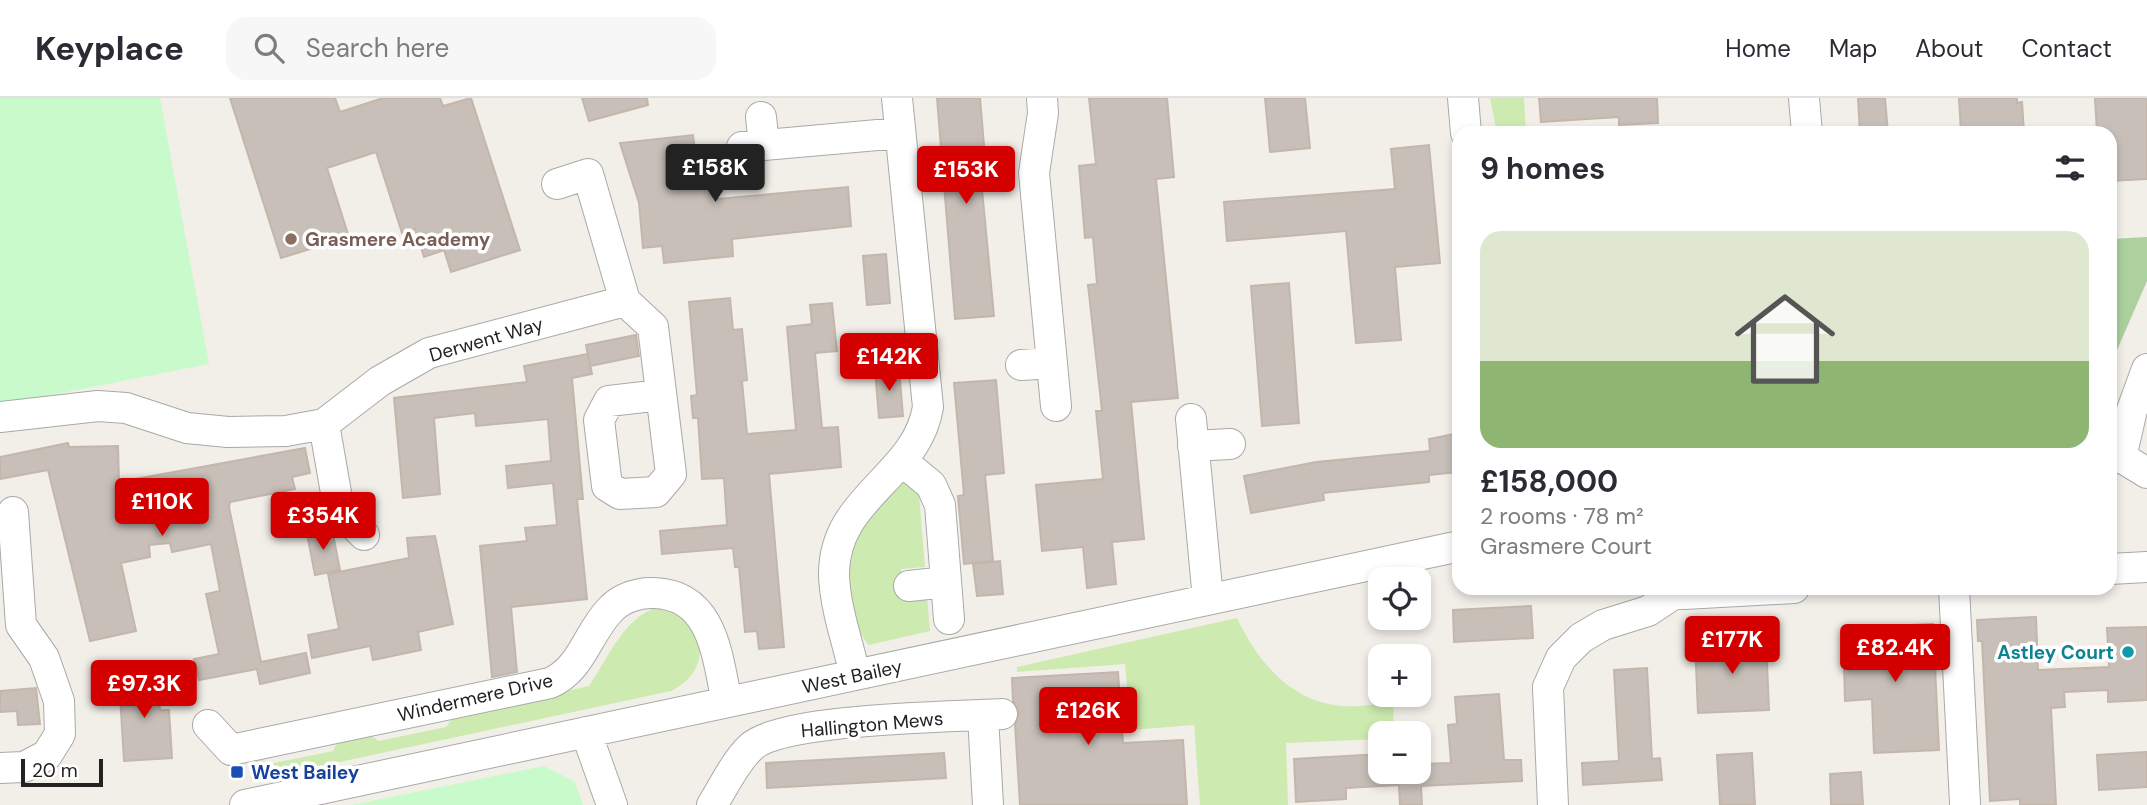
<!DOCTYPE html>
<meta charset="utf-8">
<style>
:root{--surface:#fff;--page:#f7f7f7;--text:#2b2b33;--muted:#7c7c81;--line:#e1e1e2;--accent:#d40000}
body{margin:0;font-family:"DM Sans",sans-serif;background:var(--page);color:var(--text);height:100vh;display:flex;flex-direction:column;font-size:26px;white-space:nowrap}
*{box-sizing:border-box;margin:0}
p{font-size:23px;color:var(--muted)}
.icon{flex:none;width:38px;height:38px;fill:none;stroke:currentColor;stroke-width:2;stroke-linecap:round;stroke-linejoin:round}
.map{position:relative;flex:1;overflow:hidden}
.details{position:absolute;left:1452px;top:28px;width:665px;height:469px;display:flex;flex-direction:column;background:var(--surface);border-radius:21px;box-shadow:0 4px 10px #0003}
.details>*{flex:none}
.tools{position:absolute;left:1368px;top:469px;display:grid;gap:14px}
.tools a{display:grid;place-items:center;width:63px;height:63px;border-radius:14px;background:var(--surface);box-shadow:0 4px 10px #0003;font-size:35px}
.scale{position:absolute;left:21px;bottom:18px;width:82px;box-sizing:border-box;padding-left:7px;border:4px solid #222;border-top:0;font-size:19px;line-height:24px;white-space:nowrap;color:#222;-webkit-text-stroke:5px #fff;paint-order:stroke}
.price{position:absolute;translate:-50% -60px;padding:0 16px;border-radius:7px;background:var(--accent);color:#fff;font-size:23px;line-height:46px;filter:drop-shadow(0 2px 4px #0008)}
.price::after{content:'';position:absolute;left:50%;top:42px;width:21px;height:16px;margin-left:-10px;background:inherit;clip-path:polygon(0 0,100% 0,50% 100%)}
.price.active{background:#222;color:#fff}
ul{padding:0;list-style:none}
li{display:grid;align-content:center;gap:14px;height:371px;padding:0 28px}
li span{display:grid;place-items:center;height:217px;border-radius:21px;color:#555}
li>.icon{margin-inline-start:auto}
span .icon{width:126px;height:126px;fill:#fffc;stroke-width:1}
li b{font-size:30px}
h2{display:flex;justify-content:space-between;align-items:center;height:84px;padding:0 28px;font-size:30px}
header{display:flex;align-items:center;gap:42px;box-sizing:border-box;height:98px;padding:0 35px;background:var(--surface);border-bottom:2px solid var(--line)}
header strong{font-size:33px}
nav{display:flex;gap:38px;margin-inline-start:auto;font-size:24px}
.search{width:490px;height:63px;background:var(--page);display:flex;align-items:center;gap:18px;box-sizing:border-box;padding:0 24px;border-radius:21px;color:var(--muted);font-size:26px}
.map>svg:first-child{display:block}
</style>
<header>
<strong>Keyplace</strong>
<div class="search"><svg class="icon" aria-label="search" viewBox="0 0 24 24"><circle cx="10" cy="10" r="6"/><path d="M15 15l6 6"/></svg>Search here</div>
<nav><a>Home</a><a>Map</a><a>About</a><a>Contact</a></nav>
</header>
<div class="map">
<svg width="2147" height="707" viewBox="0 0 2147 707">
<rect width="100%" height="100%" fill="#f2efe9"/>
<!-- grass -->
<path fill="#cdebb0" d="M1490,0H1524L1526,35H1497Z
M906,385L919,396L925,469L901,471L904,499L927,498L930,533L869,547C847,523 840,462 855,432C863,416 883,400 895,386Z
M658,509C706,517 716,571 671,593L251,683L248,663L259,660L269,666L333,653L337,644L369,636L379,643L446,629L454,618L589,588C608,560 624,519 658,509Z
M1237,520C1269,587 1318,624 1393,602L1394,635H1381V641L1286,645L1288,707H1200L1194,627L1131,632L1125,566L1017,574V569Z"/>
<!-- forest -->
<path fill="#add19e" d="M2147,139V183L2111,266V141Z"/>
<!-- park -->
<path fill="#c8facc" d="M0,0H160L209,266L0,307Z
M544,668L575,684L583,707H351Z"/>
<!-- building -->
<path fill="#c7bfb8" stroke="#c4b6ab" stroke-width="2" d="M230,0H335L340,14L383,0H440L443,8L471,0L520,152L451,174L444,152L424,159L415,131L402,135L376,54L327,70L349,139L281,160Z
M582,0H647L648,7L589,23Z
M937,0H980L985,59L979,60L994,218L955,221Z
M1089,0H1167L1174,79L1156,81L1178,300L1131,304L1144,441L1112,444L1116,486L1087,490L1083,449L1042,453L1036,387L1103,381L1096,313H1102L1088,187L1097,186L1093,139L1085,140L1079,68L1096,66Z
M1265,0H1305L1310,50L1270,54Z
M1539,0H1657L1658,25L1619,27V19L1541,24Z
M1858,0H1885L1888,35H1860Z
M1959,0H2017V5L2022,4L2024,35H1961Z
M2095,0H2147V81L2110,83V35H2097Z
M693,37L695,53L712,52L717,101L848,89L851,128L732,141L733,158L664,165L662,148L643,150L639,105L620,45Z
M1429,47L1440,165L1395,169L1401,242L1356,245L1346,133L1227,143L1224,104L1395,91L1391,51Z
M886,156L890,205L867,207L863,158Z
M1289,185L1299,325L1262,328L1251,188Z
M730,200L733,232L742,231L747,282L742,283L747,336L796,332L787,229L812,226L810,207L832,205L837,253L815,255L822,330L838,329L841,369L769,376L784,549L759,551L757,533L745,534L739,469H735L733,450L662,456L660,433L727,427L724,380L702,381L698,320H693L691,298L697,297L689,204Z
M636,237L639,258L590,268L586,247Z
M588,256L592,276L572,280L583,401H577L587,501L511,509L517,574L492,579L480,448L527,443L525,430L557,427L553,385L508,390L506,368L551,363L548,321L476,328L475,315L434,320L440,396L403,400L394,300L527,284L524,268Z
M899,270L903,318L879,320L875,272Z
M996,282L1004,375L985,377L993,463L964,466L958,398L964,397L954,285Z
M1454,336L1458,374L1429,377V384L1323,395L1324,402L1251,415L1244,378L1316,364L1430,353L1429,341Z
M68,345L69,349L118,348L119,384L305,350L310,375L292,379L295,391L230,404L229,409L261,564L306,555L310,575L260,586L257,571L199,582L194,561L219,556L206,496L220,493L211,446L172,454L170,445L149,447L150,459L121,465L136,533L90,543L48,372L0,381V359Z
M332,431L340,472L315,477L307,436Z
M435,438L453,526L418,534L421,552L373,562L370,548L312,560L308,537L339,531L328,476L409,460L407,440Z
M1000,463L1003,496L977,498L973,466Z
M1531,508L1533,540L1454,544L1453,512Z
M2036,519L2038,572L2109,569L2107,530L2147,529V602L2108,604V592L2064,594L2065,609L2051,610L2056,707H2020V701L1990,703L1982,543H1978L1977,522Z
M1933,526L1939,652L1874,655L1872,601L1845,603L1843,530Z
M1766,540L1769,612L1698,615L1695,543Z
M1647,570L1652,661L1660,660L1662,682L1583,687L1582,665L1619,663L1614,572Z
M1118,574L1123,645L1183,642L1187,707H1020L1015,627L1019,615L1013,603L1012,580Z
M158,578L160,612H169L172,660L124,663L119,581Z
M36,590L40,626L18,627L17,613L0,614V593Z
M1499,596L1504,662H1521L1522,683L1421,688L1422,707H1400L1399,687L1346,690V701L1296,704L1294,661L1381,656V674H1419V666L1451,665L1448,627L1457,626L1455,599Z
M2147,654V689L2099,692L2097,657Z
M944,655L946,680L767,690L766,665Z
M1752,655L1755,707H1720L1717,657Z
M1861,674L1863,707H1831L1830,676Z"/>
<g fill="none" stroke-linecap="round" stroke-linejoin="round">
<defs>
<path id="minor" d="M1042,0L1043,15L1034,75L1056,308
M1463,0L1466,35
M1804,0L1807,35
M761,19L764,47
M742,49L900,35
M625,203L653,229L671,376L656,394L620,396L607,388L599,322L609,303L661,297
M1021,267L1052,265
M0,319L98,308L126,310L187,330L228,334L286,333L324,326L380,283L429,255L625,203L588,76L557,86
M1191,321L1208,501
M324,326L339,412L364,437
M1193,348L1230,346
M2121,359L2132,312L2147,271
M2110,361L2121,359L2147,375
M902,363L931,387L940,407L949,521
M294,421L339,412
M2110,471L2147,469
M909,488L946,484
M1671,490L1675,495L1684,496L1794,490
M1954,490L1965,705
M855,577C848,545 835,510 834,477C833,399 917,379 928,309L897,0
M983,618L988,707
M208,627L231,652L550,585C582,571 587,536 610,512C621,500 639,494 654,495C714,497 717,559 727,604
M586,634L612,707
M0,670L24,669L47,657L60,636L59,603L44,560L21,527L13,414
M245,707L1460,448
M712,707C724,688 735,664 751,649C782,620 954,619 1002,616
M1553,707L1548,589L1561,560L1581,540L1603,527L1648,513L1675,495"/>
</defs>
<!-- minor casing -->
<use href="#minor" stroke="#a9a9a9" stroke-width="32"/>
<!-- minor -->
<use href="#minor" stroke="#fff" stroke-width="30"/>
</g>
<!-- markers -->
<circle fill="#8d6e63" stroke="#fff" stroke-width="2.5" cx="291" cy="141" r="7"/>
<circle fill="#0f9aa8" stroke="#fff" stroke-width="2.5" cx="2128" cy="554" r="7"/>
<rect fill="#1a4fb4" stroke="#fff" stroke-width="2.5" x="230" y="667" width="14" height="14" rx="3.5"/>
<g text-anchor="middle" stroke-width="7" stroke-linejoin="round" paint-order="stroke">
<!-- education labels -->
<g font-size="19" font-weight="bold" fill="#785e54" stroke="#fff" text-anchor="start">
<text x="305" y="148">Grasmere Academy</text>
</g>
<!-- street labels -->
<g font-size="19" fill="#222" stroke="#fff">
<text transform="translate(486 241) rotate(-16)" y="7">Derwent Way</text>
<text transform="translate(852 578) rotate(-12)" y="7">West Bailey</text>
<text transform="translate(475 599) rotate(-13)" y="7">Windermere Drive</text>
<text transform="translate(872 626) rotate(-5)" y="7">Hallington Mews</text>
</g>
<!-- culture labels -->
<g font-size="19" font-weight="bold" fill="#0d838f" stroke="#fff" text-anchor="end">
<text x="2114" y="561">Astley Court</text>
</g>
<!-- transit labels -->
<g font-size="19" font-weight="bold" fill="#164399" stroke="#fff" text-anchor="start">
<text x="251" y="681">West Bailey</text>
</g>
</g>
</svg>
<div class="tools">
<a><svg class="icon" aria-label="locate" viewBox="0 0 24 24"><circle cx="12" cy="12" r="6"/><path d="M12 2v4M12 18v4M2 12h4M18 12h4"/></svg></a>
<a>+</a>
<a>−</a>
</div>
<div class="scale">20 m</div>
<b class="price active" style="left:715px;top:106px">£158K</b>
<b class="price" style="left:966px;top:108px">£153K</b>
<b class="price" style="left:889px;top:295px">£142K</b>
<b class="price" style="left:162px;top:440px">£110K</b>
<b class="price" style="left:323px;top:454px">£354K</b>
<b class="price" style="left:1732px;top:578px">£177K</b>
<b class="price" style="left:1895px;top:586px">£82.4K</b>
<b class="price" style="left:144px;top:622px">£97.3K</b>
<b class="price" style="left:1088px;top:649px">£126K</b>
<section class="details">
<h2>9 homes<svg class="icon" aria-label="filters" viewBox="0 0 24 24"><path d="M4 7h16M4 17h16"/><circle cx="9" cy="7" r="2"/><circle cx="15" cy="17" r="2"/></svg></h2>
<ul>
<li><span style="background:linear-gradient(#dfe7d0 60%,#8fb573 0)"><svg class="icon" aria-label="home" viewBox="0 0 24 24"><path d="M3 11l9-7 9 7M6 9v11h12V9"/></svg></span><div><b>£158,000</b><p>2 rooms · 78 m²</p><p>Grasmere Court</p></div></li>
</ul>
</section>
</div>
